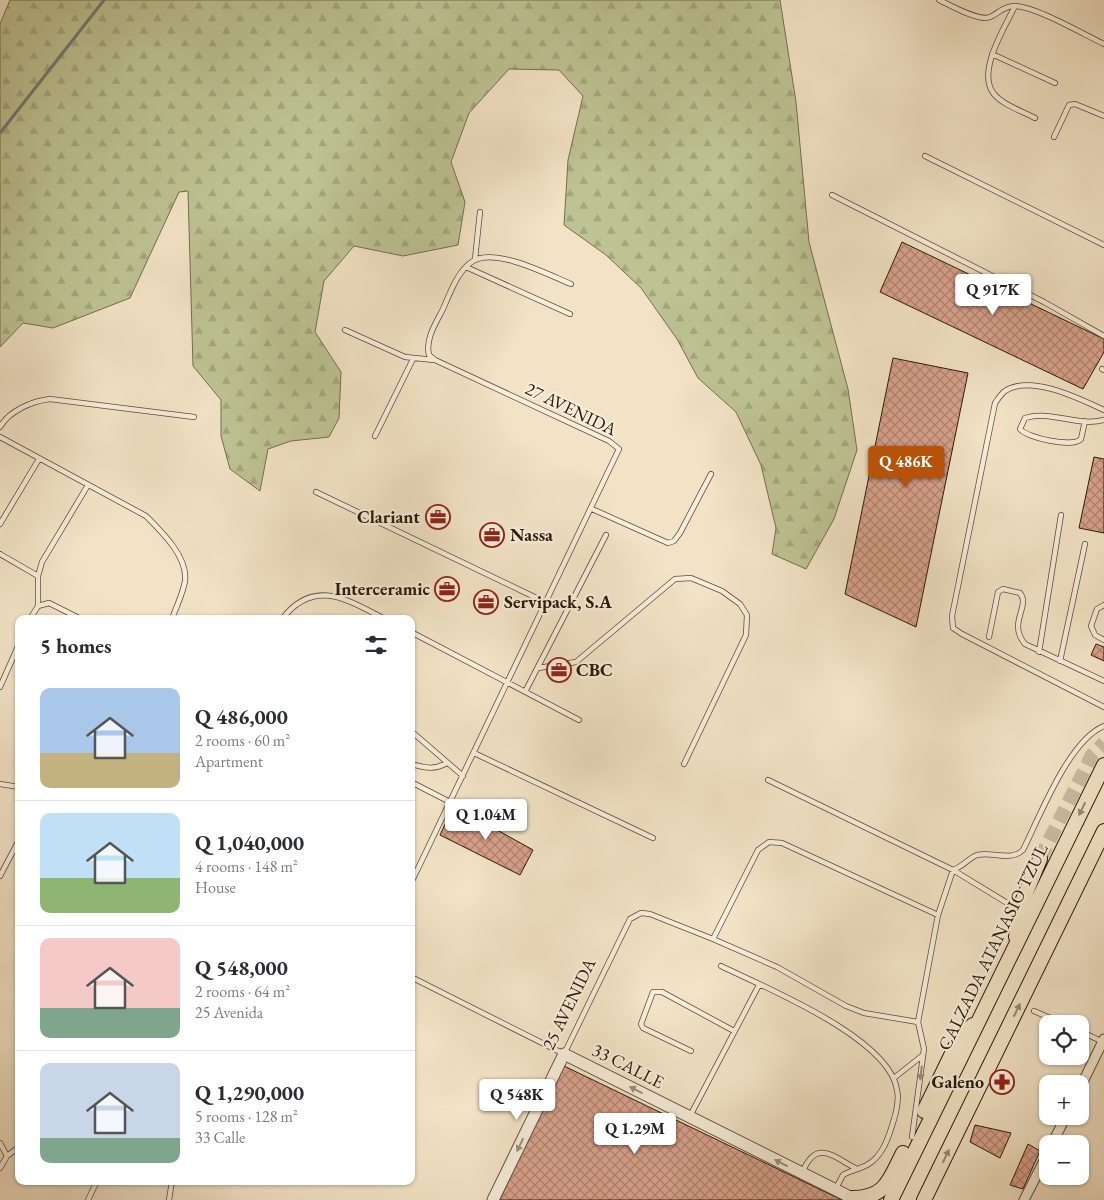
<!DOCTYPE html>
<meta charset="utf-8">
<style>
:root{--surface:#fff;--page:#f7f7f7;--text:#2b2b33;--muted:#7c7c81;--line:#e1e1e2;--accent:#b45309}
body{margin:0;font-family:"EB Garamond",serif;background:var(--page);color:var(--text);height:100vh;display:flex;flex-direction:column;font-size:19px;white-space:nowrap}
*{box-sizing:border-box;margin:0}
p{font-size:16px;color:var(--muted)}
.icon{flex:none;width:28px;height:28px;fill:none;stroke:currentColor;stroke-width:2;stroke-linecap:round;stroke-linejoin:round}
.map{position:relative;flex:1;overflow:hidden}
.side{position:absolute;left:15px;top:615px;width:400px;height:570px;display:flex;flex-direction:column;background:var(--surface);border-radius:10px;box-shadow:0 1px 4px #0004}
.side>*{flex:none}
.buttons{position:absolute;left:1039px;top:1015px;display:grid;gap:10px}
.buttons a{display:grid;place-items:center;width:50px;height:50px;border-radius:10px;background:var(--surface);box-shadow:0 1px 4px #0004;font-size:25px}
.price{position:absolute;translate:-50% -42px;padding:0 11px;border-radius:5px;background:#fff;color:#222;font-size:16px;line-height:32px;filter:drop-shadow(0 1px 2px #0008)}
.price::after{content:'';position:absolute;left:50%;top:30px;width:15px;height:11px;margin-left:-8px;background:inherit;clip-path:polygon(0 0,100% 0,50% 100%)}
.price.active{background:var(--accent);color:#fff}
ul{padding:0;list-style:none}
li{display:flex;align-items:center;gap:15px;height:125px;padding:0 25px}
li+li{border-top:1px solid var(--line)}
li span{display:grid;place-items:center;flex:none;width:140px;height:100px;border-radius:10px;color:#555}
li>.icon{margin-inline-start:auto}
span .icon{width:60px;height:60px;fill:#fffc;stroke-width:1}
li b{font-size:21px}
h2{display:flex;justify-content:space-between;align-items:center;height:60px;padding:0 25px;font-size:21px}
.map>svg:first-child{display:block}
</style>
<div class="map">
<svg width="1104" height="1200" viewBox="0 0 1104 1200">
<defs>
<pattern id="forest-firs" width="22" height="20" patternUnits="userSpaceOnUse" patternTransform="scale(1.25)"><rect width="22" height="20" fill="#bec393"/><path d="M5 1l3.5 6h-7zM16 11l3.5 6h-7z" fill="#a3a77d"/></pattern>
<pattern id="building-cross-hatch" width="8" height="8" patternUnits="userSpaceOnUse" patternTransform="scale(1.25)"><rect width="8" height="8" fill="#d9a28c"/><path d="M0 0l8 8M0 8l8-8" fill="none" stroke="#b08371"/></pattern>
</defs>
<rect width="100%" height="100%" fill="#f2e3c6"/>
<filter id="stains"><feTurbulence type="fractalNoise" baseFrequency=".004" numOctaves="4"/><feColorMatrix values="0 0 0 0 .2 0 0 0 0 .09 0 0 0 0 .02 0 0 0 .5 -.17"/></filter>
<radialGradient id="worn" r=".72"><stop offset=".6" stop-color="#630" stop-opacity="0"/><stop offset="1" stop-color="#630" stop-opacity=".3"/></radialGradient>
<!-- forest -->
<path fill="url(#forest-firs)" stroke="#746e4f" d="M10,0H780L796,102L809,242L848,389L857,450L834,519L806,569L772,554L776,528L761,465L736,412L698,378L677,339L641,288L606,255L564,225L568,160L583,96L559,70L509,69L469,113L451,162L465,202L458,245L403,256L354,246L324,281L315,332L341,372L339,418L329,437L291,441L268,449L260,491L230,469L221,436V400L193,366L188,191L179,192L130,298L53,328L23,323L0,347V24Z"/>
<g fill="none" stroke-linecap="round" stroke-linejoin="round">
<!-- stream -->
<path stroke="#6d7c72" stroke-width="3" d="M0,133L104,0"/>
</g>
<!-- building -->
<path fill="url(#building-cross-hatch)" stroke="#29190b" d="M902,242L1104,339V352L1083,389L880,292Z
M893,358L968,373L916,627L845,594Z
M1094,457L1104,459V533L1079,528Z
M1096,644L1104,647V661L1091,655Z
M454,806L533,850L520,875L440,835Z
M564,1066L842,1200H498Z
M975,1125L1011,1133L1000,1158L970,1142Z
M1028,1144L1040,1151L1023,1189L1010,1185Z"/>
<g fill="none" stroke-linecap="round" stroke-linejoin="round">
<!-- primary-tunnel -->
<path stroke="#cabba1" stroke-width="14" stroke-dasharray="14 7" stroke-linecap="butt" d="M1040,859L1092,755L1104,743"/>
<defs>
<path id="service" d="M939,0C950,5 979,22 990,17C998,14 1003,6 1014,6C1035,6 1083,34 1104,44
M1015,6C1005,27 976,72 994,94C1003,105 1022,111 1035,118
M992,54L1055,83
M1054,137L1069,105L1075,104L1104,116
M925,156L1104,245
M832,195L1044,302L1104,336
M475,259L480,212
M466,267L570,314
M345,330L405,357L434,360
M1102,369L1104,370
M1104,410C1080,399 1031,374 1005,391C1001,394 998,399 995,403L952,616L953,628L962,634L1104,707
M1085,421L1081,439C1073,448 1027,438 1020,429L1025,418C1051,410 1078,427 1104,420
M0,427C9,411 32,401 50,399L194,417
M375,436L413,359
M0,437L146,516C162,532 188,557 185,581C183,594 176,607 172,619
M316,492L547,603
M592,509L668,543L674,541L680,533L711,474
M0,524L39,459
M0,554L38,576
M1104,605L1097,609L1091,626L1095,635L1104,640
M38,606V576L42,562L88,485
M30,619L38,606L49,603L81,619
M282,619C314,577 348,600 385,619
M411,632L579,720
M989,637L998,592L1003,589L1020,593C1031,606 1007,623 1025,644L1104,681
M1039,652L1061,515
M1060,661L1085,544
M538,668L576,662L675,579L691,578L722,591L740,604L747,615L746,635L684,764
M0,687L19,644
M526,690L606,535
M411,731L463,776
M474,753L653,838
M411,764C426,768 434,770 447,763
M768,780L953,870L1017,909
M411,782L450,802
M0,784L19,787
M0,876L19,840
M411,883L619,449L609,441L435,360L429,355C425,339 436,323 443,309C450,293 458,270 473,261C495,247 549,275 571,284
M721,966C764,987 890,1038 897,1090C899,1098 897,1108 895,1116C890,1133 884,1156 867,1165C859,1169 850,1171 843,1175L835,1190
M411,977L564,1054L630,919L641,913L650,914L713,939
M1034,1011L1064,1024
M918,1022L864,1013L846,1006L777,967L713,939L758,850L769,842L782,843L938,915
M1080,1031L1103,1042
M691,1051L643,1028L641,1024L653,992H662L734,1031
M894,1078L923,1055
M690,1116L759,985
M912,1137L924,1049L918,1022L938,915L953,870C962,867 969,858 977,855C992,851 1011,862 1023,850C1040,816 1069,740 1104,726
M0,1143L7,1156L0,1168
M7,1156L19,1147
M802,1173C816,1139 831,1155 855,1168
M88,1200L97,1181
M169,1200L172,1181"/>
<path id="minor" d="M1080,1088L1104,1039
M1052,1144L1066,1116
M1024,1200L1048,1153"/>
<path id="tertiary" d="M493,1200L564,1054L856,1200"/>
<path id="primary" d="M1016,937L1019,909L1040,859
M924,1111L960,1037L973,1025
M852,1198C886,1198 889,1180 903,1153
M891,1200L1104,765
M924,1200L1104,831"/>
</defs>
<!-- service casing -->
<use href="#service" stroke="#5b4c3a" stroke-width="6"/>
<!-- minor casing -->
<use href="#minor" stroke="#5b4c3a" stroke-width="11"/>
<!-- tertiary casing -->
<use href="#tertiary" stroke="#5b4c3a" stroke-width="13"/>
<!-- primary casing -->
<use href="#primary" stroke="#29190b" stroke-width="16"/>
<!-- service -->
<use href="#service" stroke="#f7edda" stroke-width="4.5"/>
<!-- minor -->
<use href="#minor" stroke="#f7edda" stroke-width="9"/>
<!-- tertiary -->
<use href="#tertiary" stroke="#f7edda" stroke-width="11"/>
<!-- primary -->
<use href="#primary" stroke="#f2e3c6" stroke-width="14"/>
</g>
<!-- one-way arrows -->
<defs><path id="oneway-solid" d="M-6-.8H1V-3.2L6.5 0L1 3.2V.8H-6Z" transform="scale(1.25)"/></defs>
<g fill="#988872">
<use href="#oneway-solid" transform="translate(1082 809) rotate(116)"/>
<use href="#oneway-solid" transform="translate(1017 1010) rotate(-64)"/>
<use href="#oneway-solid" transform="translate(946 1156) rotate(-64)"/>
</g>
<g fill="#9a8e7d">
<use href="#oneway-solid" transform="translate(921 1073) rotate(97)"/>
<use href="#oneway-solid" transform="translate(636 1090) rotate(-153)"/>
<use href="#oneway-solid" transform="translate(520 1145) rotate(116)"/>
<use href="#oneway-solid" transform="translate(781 1163) rotate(-153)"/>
</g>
<!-- icons -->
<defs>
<symbol id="office-ring" viewBox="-11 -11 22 22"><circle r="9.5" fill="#f7edda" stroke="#8f2418" stroke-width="1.5"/><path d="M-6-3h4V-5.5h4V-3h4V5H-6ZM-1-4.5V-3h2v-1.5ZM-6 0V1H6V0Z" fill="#8f2418"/></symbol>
<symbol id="pharmacy-ring" viewBox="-11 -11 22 22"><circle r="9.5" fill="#f7edda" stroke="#8f2418" stroke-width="1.5"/><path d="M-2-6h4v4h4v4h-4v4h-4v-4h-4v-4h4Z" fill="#8f2418"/></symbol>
</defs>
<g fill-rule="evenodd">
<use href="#office-ring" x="424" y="503" width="28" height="28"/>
<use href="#office-ring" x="478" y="521" width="28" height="28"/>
<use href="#office-ring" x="433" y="575" width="28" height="28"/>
<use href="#office-ring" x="472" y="588" width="28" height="28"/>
<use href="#office-ring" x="545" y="656" width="28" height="28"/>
<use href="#pharmacy-ring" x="988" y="1068" width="28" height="28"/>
</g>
<g text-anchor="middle" stroke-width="4.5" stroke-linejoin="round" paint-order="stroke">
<!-- street labels -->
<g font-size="18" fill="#29190b" stroke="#f7edda">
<text transform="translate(571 409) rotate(26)" y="6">27 AVENIDA</text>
<text transform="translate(993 947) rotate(-64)" y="6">CALZADA ATANASIO TZUL</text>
<text transform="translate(569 1004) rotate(-64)" y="6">25 AVENIDA</text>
<text transform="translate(628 1066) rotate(27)" y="6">33 CALLE</text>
</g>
<!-- poi labels -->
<g font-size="18" font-weight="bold" fill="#29190b" stroke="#f7edda" text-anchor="end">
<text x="420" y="523">Clariant</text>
<text x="510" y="541" text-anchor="start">Nassa</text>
<text x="430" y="595">Interceramic</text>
<text x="504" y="608" text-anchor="start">Servipack, S.A</text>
<text x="576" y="676" text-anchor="start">CBC</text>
<text x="984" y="1088">Galeno</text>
</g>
</g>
<rect width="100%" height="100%" filter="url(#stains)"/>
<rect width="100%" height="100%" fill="url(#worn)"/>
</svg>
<div class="buttons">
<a><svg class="icon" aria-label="locate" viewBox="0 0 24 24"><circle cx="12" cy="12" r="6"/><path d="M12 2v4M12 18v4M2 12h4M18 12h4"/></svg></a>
<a>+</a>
<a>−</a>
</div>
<b class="price" style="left:993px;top:316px">Q 917K</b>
<b class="price active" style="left:906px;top:488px">Q 486K</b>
<b class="price" style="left:486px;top:841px">Q 1.04M</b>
<b class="price" style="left:517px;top:1121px">Q 548K</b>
<b class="price" style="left:635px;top:1155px">Q 1.29M</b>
<section class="side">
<h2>5 homes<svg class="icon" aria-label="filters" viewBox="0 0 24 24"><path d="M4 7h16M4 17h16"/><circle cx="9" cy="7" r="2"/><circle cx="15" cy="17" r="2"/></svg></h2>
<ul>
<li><span style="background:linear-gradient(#a9c7e8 65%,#c2b280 0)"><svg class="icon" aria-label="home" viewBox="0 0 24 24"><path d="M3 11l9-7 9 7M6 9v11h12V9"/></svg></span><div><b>Q 486,000</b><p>2 rooms · 60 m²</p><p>Apartment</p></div></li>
<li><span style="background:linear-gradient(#bfe0f5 65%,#8fb573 0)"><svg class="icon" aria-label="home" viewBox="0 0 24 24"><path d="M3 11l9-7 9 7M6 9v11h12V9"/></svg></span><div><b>Q 1,040,000</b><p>4 rooms · 148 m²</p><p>House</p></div></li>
<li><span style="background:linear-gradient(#f6c9c9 70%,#7fa58c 0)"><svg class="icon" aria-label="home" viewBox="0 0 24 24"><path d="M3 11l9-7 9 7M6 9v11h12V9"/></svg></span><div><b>Q 548,000</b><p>2 rooms · 64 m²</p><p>25 Avenida</p></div></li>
<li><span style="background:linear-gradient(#c9d6e8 75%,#7fa58c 0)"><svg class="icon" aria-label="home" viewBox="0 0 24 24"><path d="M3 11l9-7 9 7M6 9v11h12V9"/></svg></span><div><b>Q 1,290,000</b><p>5 rooms · 128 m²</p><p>33 Calle</p></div></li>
</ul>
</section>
</div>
